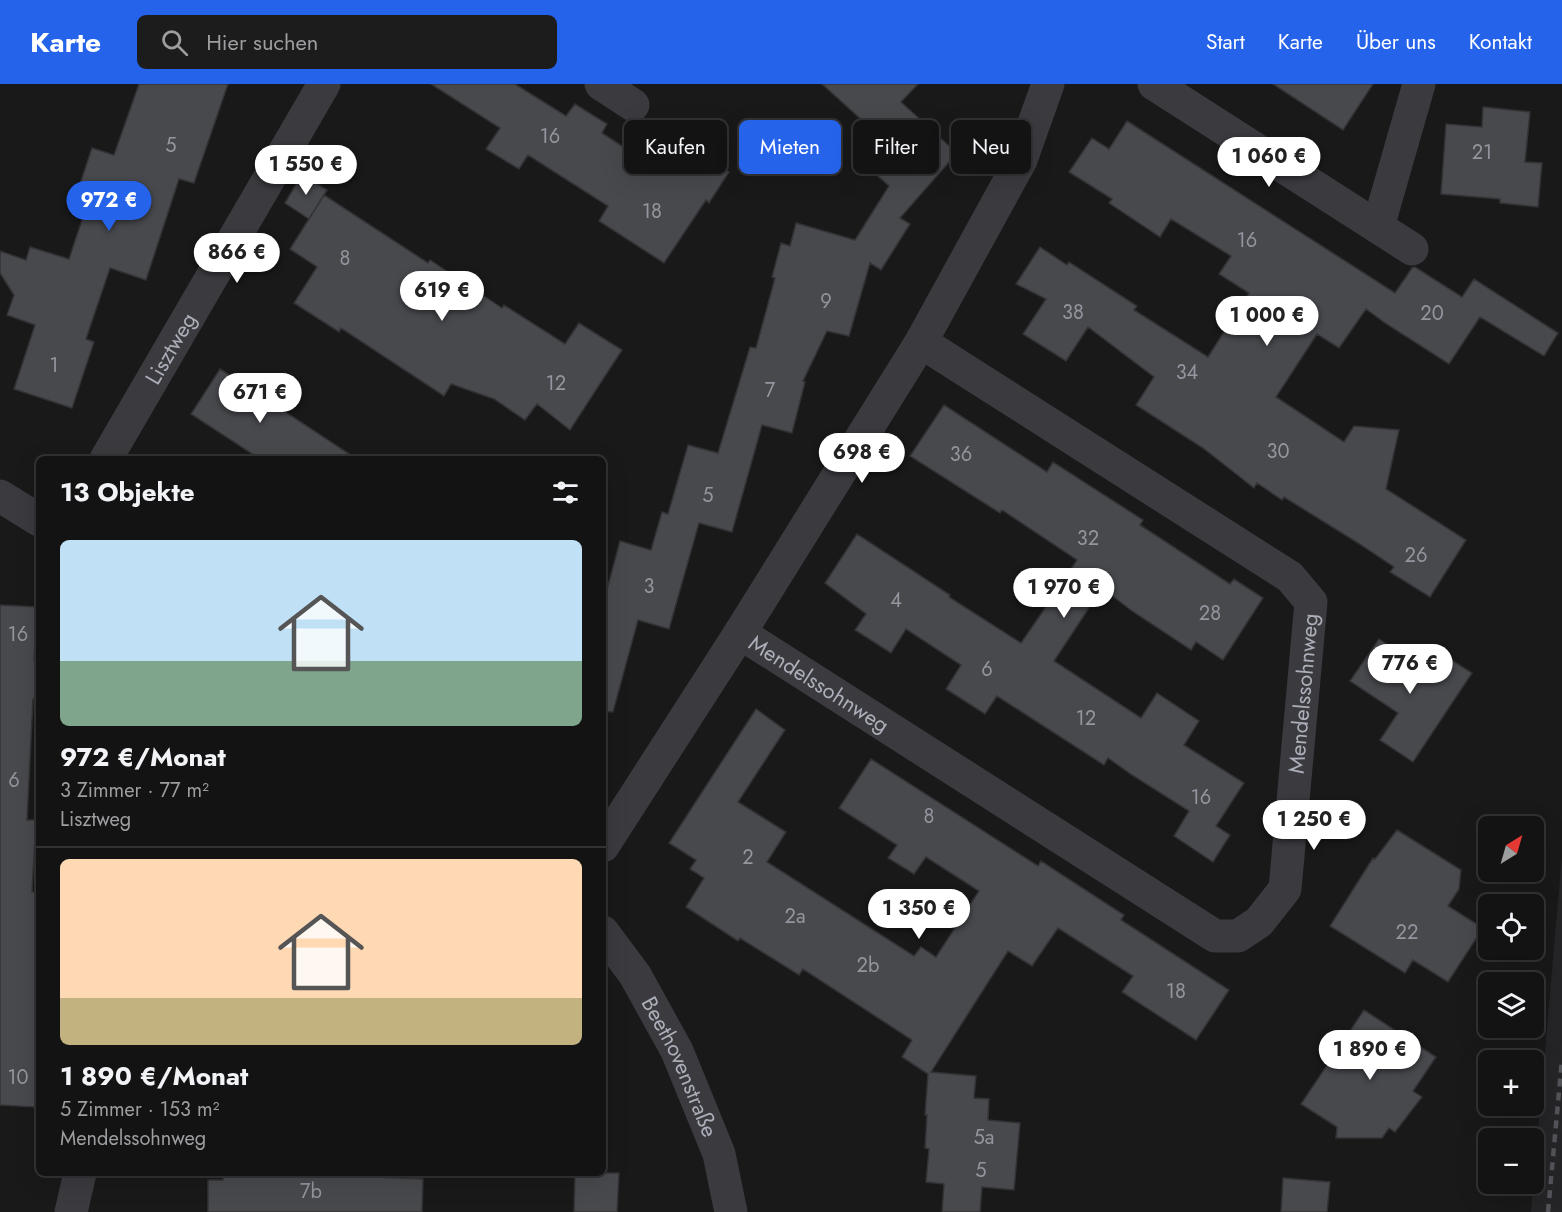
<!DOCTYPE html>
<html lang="de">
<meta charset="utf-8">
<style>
:root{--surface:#131314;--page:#1c1c1d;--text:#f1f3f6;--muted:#9d9ea0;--line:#323234;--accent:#2563eb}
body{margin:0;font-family:Jost,sans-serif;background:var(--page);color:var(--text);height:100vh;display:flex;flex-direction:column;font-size:22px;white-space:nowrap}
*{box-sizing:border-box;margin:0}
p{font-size:20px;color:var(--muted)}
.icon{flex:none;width:33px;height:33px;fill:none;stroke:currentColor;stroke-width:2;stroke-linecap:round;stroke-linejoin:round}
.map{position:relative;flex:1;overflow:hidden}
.details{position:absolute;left:36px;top:372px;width:570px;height:720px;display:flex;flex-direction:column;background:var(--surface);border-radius:9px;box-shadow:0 6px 24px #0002,0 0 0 2px var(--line)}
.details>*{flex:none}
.top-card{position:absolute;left:624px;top:36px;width:570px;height:54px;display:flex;gap:12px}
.needle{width:39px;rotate:37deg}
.controls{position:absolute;left:1478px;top:732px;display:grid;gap:12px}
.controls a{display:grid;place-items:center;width:66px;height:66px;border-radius:9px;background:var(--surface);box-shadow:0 6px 24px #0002,0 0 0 2px var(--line);font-size:30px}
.price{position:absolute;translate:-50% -51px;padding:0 14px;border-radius:21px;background:#fff;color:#222;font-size:20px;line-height:39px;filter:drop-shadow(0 2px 3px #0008)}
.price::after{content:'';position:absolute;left:50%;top:36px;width:18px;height:14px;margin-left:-9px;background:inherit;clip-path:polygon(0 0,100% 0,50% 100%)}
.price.selected{background:var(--accent);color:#fff}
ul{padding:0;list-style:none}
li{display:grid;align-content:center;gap:12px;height:318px;padding:0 24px}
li+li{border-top:2px solid var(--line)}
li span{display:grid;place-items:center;height:186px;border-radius:9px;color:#555}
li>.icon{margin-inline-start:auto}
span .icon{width:108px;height:108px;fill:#fffc;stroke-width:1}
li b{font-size:26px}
h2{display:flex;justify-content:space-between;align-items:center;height:72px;padding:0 24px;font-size:26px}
.pill{padding:0 21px;border-radius:9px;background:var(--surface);box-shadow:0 6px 24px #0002,0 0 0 2px var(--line);font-size:21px;line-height:54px}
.pill.selected{background:var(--accent);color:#fff}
header{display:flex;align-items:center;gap:36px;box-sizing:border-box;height:84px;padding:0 30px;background:var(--accent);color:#fff}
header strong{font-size:28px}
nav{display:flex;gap:33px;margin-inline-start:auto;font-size:21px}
.search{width:420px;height:54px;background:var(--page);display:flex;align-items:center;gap:15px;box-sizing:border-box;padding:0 21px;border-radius:9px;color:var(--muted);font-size:22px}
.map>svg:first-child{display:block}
</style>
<header>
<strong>Karte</strong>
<div class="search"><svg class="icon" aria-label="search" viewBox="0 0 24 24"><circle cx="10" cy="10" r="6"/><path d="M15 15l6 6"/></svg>Hier suchen</div>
<nav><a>Start</a><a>Karte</a><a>Über uns</a><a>Kontakt</a></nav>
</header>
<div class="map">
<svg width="1562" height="1128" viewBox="0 0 1562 1128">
<rect width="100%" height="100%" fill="#19191a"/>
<!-- built -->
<path fill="#252527" d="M1562,772V1128H1531Z"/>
<!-- building -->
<path fill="#48494d" stroke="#333336" stroke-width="1.5" d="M139,0H228L194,99L179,95L146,196L110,184L86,255L94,258L72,324L14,305L35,241L7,231L14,211L0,189V167L26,176L30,163L69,175L93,103L80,100L92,64L114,71Z
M431,0H515L566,32L575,20L607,40L602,49L652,82L681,38L707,55L698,68L729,88L709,119L706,116L664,179L599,137L608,122L528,71L519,85L486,65L500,44Z
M822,0H918L901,18L957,69L900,134L910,140L881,186L870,179L849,252L827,247L803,297L805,298L792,349L762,341L732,448L699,439L669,545L638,536L613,628L603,627V520L620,457L651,466L662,428L668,430L688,361L718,369L750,263L756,264L775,194L772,193L781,159L790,162L796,139L855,156L889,102L854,71L875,48Z
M1273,0H1373L1343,46Z
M1483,23L1530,28L1525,78L1542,79L1538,123L1500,119V115L1441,110L1446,40L1482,43Z
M1127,37L1395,209L1412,184L1415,183L1462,213L1474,195L1558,249L1544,272L1480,233L1449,280L1385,239L1366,225L1339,264L1317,250L1276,313L1344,358L1354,342L1399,346L1386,405L1466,456L1430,513L1390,488L1394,483L1358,459L1284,413L1282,416L1257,399L1254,404L1203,364L1136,321L1154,293L1088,243L1066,277L1023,250L1046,215L1016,200L1040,163L1067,181L1069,178L1137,222L1134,226L1208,273L1249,209L1219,190L1231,172L1171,135L1160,153L1109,119L1112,115L1069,88L1092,54L1109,65Z
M302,90L327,106L309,135L285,119Z
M324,111L428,179L430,176L502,224L504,221L565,260L579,239L622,266L570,346L537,320L525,336L494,315L451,300L444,312L341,244L339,248L294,219L317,183L290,165Z
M220,285L357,375H260L191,330Z
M944,321L1047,388L1053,378L1143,436L1140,441L1230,500L1234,495L1263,514L1223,576L1196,558L1191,566L1132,527L1102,504L1054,577L1141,634L1157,609L1199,637L1184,661L1244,699L1216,742L1230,751L1213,778L1174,752L1189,727L1132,691L1108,674L1104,681L997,612L985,630L946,605L961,581L906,545L891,569L855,546L866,530L825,499L857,450L950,511L949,513L1021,559L1039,533L1077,476L1002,426L1000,429L910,372Z
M0,521L37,523L34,576H39V615H33L27,736H36L32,808H39V952L35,1023L0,1021Z
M1379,555L1429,589L1442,570L1472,589L1413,678L1380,656L1398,629L1350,597Z
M756,625L785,646L738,718L786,748L767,778L914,872L921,863L936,873L979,807L926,773L914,790L888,774L897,761L839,724L871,675L1038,782L1041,777L1124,831L1121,836L1229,906L1196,956L1122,908L1133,892L1058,844L1032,882L1008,867L931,988L976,992L974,1014L989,1015L988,1036L1020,1039L1014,1106L982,1103L980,1128H942L944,1100L926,1098L929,1065L925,1064L927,1031H925L928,990L902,973L912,956L803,885L799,891L740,854L738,857L686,823L704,794L690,785L696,776L669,759Z
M1397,746L1461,786L1459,805L1448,822L1483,844L1448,898L1413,876L1405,889L1330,842L1373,774L1375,775Z
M1364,926L1436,973L1413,1007L1422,1013L1395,1048L1389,1044L1382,1054H1336L1337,1043L1301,1020Z
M223,1089H327V1091L423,1095L422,1128H208V1096H223Z
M575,1089H619L617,1128H574Z
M1283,1094L1330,1098L1327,1128H1281Z"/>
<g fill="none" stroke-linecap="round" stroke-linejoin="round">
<!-- minor -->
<g stroke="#3a3a3f" stroke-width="33">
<path d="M601,0L633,21"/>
<path d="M1154,0L1412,165"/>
<path d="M1378,143L1419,0"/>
<path id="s1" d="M106,375L324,0"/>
<path d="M0,412L39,436"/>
<path id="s2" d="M740,549L1215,852H1238L1259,838L1285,805L1311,518L1290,493L921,258"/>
<path d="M603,762L740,549L921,258L1021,76L1048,0"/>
<path id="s3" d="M603,848L635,891L677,967L719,1070L731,1128"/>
<path d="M71,1128L80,1089"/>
</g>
<!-- rail -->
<path stroke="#53545a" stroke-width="4.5" stroke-dasharray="8 6" stroke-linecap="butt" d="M1548,1128L1562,975"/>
</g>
<g text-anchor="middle" stroke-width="5" stroke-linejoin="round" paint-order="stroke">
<!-- number labels -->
<g font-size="20" fill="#93969e">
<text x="550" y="59">16</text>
<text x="171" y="68">5</text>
<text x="1482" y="75">21</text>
<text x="652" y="134">18</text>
<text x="1247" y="163">16</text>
<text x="345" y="181">8</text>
<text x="826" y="224">9</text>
<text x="1073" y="235">38</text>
<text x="1432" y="236">20</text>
<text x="54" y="288">1</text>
<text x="1187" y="295">34</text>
<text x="556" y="306">12</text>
<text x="770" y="313">7</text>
<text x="1278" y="374">30</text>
<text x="961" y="377">36</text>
<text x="708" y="418">5</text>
<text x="1088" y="461">32</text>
<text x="1416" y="478">26</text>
<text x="649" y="509">3</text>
<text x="896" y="523">4</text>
<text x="1210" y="536">28</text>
<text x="18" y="557">16</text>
<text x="987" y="592">6</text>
<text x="1086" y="641">12</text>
<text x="14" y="703">6</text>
<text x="1201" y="720">16</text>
<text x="929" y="739">8</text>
<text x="748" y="780">2</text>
<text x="795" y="839">2a</text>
<text x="1407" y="855">22</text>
<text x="868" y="888">2b</text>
<text x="1176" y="914">18</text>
<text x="18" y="1000">10</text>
<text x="984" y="1060">5a</text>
<text x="981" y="1093">5</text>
<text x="311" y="1114">7b</text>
</g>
<!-- street labels -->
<g font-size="22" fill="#acafb9" stroke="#141315">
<text dy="8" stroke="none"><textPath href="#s1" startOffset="128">Lisztweg</textPath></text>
<text dy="8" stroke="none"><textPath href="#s2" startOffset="94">Mendelssohnweg</textPath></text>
<text dy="8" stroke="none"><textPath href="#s2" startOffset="850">Mendelssohnweg</textPath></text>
<text dy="8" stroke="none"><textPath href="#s3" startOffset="156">Beethovenstraße</textPath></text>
</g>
</g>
</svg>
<div class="controls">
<a><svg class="needle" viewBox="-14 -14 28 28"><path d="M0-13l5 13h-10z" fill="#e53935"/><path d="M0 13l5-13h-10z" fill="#9d9ea0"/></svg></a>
<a><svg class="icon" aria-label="locate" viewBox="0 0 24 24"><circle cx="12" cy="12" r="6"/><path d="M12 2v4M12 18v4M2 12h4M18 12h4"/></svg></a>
<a><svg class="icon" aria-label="layers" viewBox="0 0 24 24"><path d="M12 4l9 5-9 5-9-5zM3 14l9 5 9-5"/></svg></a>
<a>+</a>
<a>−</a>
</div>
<b class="price" style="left:1269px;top:104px">1 060 €</b>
<b class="price" style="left:306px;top:112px">1 550 €</b>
<b class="price selected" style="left:109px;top:148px">972 €</b>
<b class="price" style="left:237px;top:200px">866 €</b>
<b class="price" style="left:442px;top:238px">619 €</b>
<b class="price" style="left:1267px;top:263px">1 000 €</b>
<b class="price" style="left:260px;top:340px">671 €</b>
<b class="price" style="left:862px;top:400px">698 €</b>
<b class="price" style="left:1064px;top:535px">1 970 €</b>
<b class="price" style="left:1410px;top:611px">776 €</b>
<b class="price" style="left:1314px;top:767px">1 250 €</b>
<b class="price" style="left:919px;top:856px">1 350 €</b>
<b class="price" style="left:1370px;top:997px">1 890 €</b>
<div class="top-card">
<a class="pill">Kaufen</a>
<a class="pill selected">Mieten</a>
<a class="pill">Filter</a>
<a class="pill">Neu</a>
</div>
<section class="details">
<h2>13 Objekte<svg class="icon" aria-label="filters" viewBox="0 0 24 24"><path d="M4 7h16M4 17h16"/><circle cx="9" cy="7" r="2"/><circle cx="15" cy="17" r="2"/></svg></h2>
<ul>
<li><span style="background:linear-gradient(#bfe0f5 65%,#7fa58c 0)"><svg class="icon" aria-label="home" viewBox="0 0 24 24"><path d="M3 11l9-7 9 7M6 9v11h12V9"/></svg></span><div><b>972 €/Monat</b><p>3 Zimmer · 77 m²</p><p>Lisztweg</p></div></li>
<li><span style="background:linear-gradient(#ffd9b3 75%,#c2b280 0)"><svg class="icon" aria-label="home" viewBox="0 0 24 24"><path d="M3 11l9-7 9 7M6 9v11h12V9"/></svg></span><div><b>1 890 €/Monat</b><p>5 Zimmer · 153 m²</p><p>Mendelssohnweg</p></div></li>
</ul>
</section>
</div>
